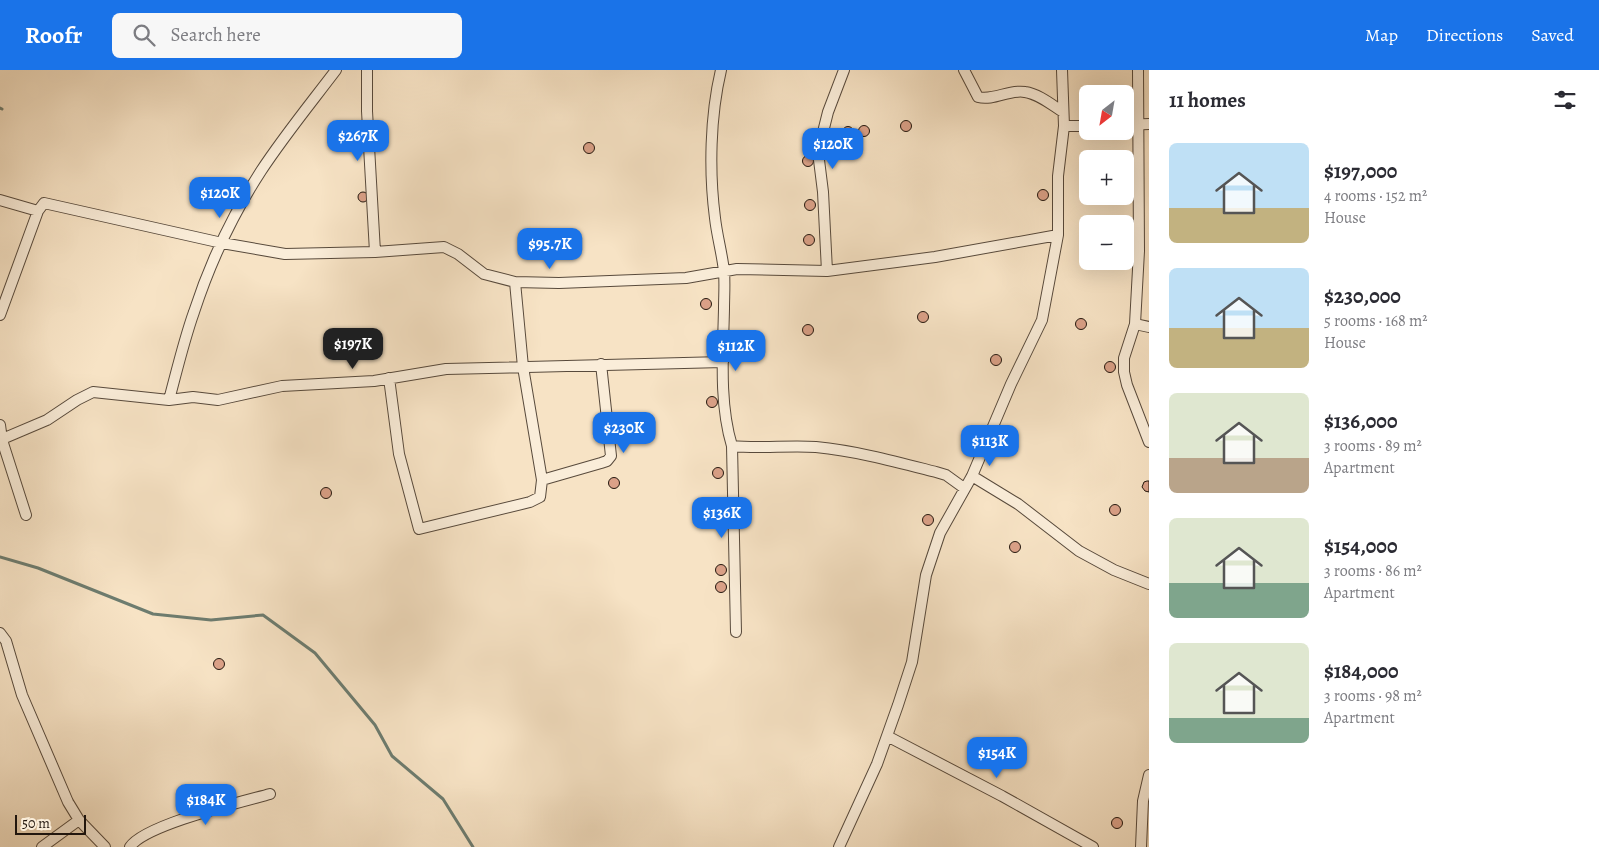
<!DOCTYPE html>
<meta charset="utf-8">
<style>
:root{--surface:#fff;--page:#f7f7f7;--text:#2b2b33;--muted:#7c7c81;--accent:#1a73e8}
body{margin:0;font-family:Alegreya,serif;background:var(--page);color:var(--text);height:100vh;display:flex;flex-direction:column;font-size:19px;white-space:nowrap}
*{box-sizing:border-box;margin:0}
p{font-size:16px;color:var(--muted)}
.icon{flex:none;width:28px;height:28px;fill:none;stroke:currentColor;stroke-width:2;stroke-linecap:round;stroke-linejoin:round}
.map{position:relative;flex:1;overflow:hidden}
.side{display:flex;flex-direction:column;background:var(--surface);width:450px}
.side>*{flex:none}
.needle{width:32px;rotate:211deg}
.fabs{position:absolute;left:1079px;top:15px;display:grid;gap:10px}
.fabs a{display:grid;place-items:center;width:55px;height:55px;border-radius:8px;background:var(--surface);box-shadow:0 5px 20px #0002;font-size:25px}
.scale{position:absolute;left:15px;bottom:12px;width:71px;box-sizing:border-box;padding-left:5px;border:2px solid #23170e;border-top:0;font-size:14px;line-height:18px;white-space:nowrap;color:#23170e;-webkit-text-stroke:4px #faedd9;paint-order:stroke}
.price{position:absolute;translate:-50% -42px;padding:0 11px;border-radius:10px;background:var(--accent);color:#fff;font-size:16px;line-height:32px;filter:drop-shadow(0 1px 2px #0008)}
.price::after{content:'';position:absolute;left:50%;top:30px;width:15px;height:11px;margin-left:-8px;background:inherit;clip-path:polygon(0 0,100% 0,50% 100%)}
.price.on{background:#222;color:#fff}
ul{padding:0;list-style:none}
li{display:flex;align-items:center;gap:15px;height:125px;padding:0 20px}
li span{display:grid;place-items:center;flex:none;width:140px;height:100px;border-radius:8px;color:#555}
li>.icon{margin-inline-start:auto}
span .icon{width:60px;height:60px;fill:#fffc;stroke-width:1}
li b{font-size:21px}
h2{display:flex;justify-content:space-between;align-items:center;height:60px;padding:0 20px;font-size:21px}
header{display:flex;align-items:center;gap:30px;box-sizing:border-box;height:70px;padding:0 25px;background:var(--accent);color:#fff}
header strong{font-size:24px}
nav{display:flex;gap:28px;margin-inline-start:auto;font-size:18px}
.search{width:350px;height:45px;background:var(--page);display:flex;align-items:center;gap:12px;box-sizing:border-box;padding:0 18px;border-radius:8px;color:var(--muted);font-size:19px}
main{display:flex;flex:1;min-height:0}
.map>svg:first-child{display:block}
</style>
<header>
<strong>Roofr</strong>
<div class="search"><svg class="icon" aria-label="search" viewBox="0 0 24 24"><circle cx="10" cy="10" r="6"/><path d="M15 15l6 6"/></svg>Search here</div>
<nav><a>Map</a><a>Directions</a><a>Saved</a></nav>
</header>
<main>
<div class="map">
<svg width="1149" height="777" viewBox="0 0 1149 777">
<rect width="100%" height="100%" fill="#f7e3c5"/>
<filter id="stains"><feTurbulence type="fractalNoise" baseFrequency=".004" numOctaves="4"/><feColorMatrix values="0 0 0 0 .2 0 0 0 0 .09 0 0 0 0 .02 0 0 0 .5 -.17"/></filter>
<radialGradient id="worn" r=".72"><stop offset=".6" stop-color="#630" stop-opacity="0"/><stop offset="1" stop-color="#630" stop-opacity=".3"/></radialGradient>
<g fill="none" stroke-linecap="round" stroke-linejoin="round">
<!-- stream -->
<path stroke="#6d7c6f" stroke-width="3" d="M0,38L2,39
M0,487L38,498L153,544L211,550L263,545L315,583L375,655L392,686L443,729L473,777"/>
</g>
<!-- building -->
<path fill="#dba188" stroke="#23170e" d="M900.5 56a5.5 5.5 0 1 1 11 0a5.5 5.5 0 1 1-11 0Z
M858.5 61a5.5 5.5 0 1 1 11 0a5.5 5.5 0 1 1-11 0Z
M842.5 62a5.5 5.5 0 1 1 11 0a5.5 5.5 0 1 1-11 0Z
M583.5 78a5.5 5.5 0 1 1 11 0a5.5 5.5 0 1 1-11 0Z
M802.5 91a5.5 5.5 0 1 1 11 0a5.5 5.5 0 1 1-11 0Z
M1037.5 125a5.5 5.5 0 1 1 11 0a5.5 5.5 0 1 1-11 0Z
M358 127a5 5 0 1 1 10 0a5 5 0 1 1-10 0Z
M804.5 135a5.5 5.5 0 1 1 11 0a5.5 5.5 0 1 1-11 0Z
M803.5 170a5.5 5.5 0 1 1 11 0a5.5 5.5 0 1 1-11 0Z
M700.5 234a5.5 5.5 0 1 1 11 0a5.5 5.5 0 1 1-11 0Z
M917.5 247a5.5 5.5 0 1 1 11 0a5.5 5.5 0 1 1-11 0Z
M1075.5 254a5.5 5.5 0 1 1 11 0a5.5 5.5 0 1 1-11 0Z
M802.5 260a5.5 5.5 0 1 1 11 0a5.5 5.5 0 1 1-11 0Z
M990.5 290a5.5 5.5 0 1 1 11 0a5.5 5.5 0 1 1-11 0Z
M1104.5 297a5.5 5.5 0 1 1 11 0a5.5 5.5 0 1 1-11 0Z
M706.5 332a5.5 5.5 0 1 1 11 0a5.5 5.5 0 1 1-11 0Z
M712.5 403a5.5 5.5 0 1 1 11 0a5.5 5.5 0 1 1-11 0Z
M608.5 413a5.5 5.5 0 1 1 11 0a5.5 5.5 0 1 1-11 0Z
M1147,411H1149V422L1145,421L1142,417L1144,412Z
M320.5 423a5.5 5.5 0 1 1 11 0a5.5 5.5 0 1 1-11 0Z
M714.5 436a5.5 5.5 0 1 1 11 0a5.5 5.5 0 1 1-11 0Z
M1109.5 440a5.5 5.5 0 1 1 11 0a5.5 5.5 0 1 1-11 0Z
M922.5 450a5.5 5.5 0 1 1 11 0a5.5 5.5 0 1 1-11 0Z
M713.5 452a5.5 5.5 0 1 1 11 0a5.5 5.5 0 1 1-11 0Z
M1009.5 477a5.5 5.5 0 1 1 11 0a5.5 5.5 0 1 1-11 0Z
M715.5 500a5.5 5.5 0 1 1 11 0a5.5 5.5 0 1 1-11 0Z
M715.5 517a5.5 5.5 0 1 1 11 0a5.5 5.5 0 1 1-11 0Z
M213.5 594a5.5 5.5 0 1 1 11 0a5.5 5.5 0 1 1-11 0Z
M1111.5 753a5.5 5.5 0 1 1 11 0a5.5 5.5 0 1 1-11 0Z"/>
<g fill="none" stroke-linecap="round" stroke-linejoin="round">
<defs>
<path id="minor" d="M367,0V41L375,182
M721,0C710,46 709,102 715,148C717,166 722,183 724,201C725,214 724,227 724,239C723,284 719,333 732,376C760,379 788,375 816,377C857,381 897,392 936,402L946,405L964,418
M964,0L978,27C994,31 1009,19 1025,22C1039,24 1052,35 1063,42
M1138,0L1139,181L1135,254L1124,288V302L1127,315L1149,372
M1125,55L1149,54
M1064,56H1088
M0,130L38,141L44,133L222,173L285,184L375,182L444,177L458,184L484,204L515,212
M827,201L823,122L818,82L828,42L844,0
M0,245L38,141
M1135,254L1149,257
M389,308L399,384L419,459L530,432L540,427L542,410L523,297L515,212L559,213L686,208L737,199L827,201L935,187L1058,165
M169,330C177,300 184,270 194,242C210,193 233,144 261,101C284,66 311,33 336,0
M0,355L2,370L26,445
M0,370L47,350L77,330L93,322L169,330L193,327L218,330L282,316L374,311L446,299L723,292
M732,376L736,562
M972,406L1018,434L1079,481L1114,500L1149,514
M542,410L601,393L607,391L611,386L601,294
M0,563L6,571L22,625L68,732L79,750L105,777
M887,666L1002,726L1093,777
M42,777L79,750
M130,777C144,755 241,732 270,724
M839,777L877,694L898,635L912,592L926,505L940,463L972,406L1011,314L1042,250L1058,165V106L1064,56L1062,0
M1141,777L1143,731L1149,705"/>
</defs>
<!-- minor casing -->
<use href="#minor" stroke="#584a3c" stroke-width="12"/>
<!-- minor -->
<use href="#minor" stroke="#faedd9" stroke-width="10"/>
</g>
<rect width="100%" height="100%" filter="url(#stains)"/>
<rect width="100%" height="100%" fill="url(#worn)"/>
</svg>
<div class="fabs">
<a><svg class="needle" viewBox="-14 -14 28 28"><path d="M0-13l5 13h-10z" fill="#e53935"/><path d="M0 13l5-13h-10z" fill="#7c7c81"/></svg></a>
<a>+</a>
<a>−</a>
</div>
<div class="scale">50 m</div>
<b class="price" style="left:358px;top:92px">$267K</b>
<b class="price" style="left:833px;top:100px">$120K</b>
<b class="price" style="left:220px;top:149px">$120K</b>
<b class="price" style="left:550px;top:200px">$95.7K</b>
<b class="price on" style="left:353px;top:300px">$197K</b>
<b class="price" style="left:736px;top:302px">$112K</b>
<b class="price" style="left:624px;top:384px">$230K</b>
<b class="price" style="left:990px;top:397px">$113K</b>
<b class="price" style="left:722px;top:469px">$136K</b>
<b class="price" style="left:997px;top:709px">$154K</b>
<b class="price" style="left:206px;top:756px">$184K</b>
</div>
<section class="side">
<h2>11 homes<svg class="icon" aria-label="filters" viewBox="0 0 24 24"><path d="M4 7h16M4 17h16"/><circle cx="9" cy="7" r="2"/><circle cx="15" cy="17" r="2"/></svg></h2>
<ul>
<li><span style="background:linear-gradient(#bfe0f5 65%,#c2b280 0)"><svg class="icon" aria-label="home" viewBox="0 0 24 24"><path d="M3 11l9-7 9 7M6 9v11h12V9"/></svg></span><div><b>$197,000</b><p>4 rooms · 152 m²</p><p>House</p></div></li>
<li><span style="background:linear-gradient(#bfe0f5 60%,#c2b280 0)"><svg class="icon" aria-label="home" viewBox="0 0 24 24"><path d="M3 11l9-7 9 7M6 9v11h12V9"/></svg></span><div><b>$230,000</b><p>5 rooms · 168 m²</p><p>House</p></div></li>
<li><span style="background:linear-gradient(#dfe7d0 65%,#b9a48a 0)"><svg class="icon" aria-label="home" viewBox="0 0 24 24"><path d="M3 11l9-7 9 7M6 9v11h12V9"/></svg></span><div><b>$136,000</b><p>3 rooms · 89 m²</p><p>Apartment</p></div></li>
<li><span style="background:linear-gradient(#dfe7d0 65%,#7fa58c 0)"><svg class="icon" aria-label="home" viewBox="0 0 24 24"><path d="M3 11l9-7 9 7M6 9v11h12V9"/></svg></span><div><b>$154,000</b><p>3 rooms · 86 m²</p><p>Apartment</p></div></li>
<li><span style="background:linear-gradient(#dfe7d0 75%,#7fa58c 0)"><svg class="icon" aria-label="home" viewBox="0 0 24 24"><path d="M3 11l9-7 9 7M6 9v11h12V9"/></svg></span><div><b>$184,000</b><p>3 rooms · 98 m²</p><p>Apartment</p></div></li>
</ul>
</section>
</main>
